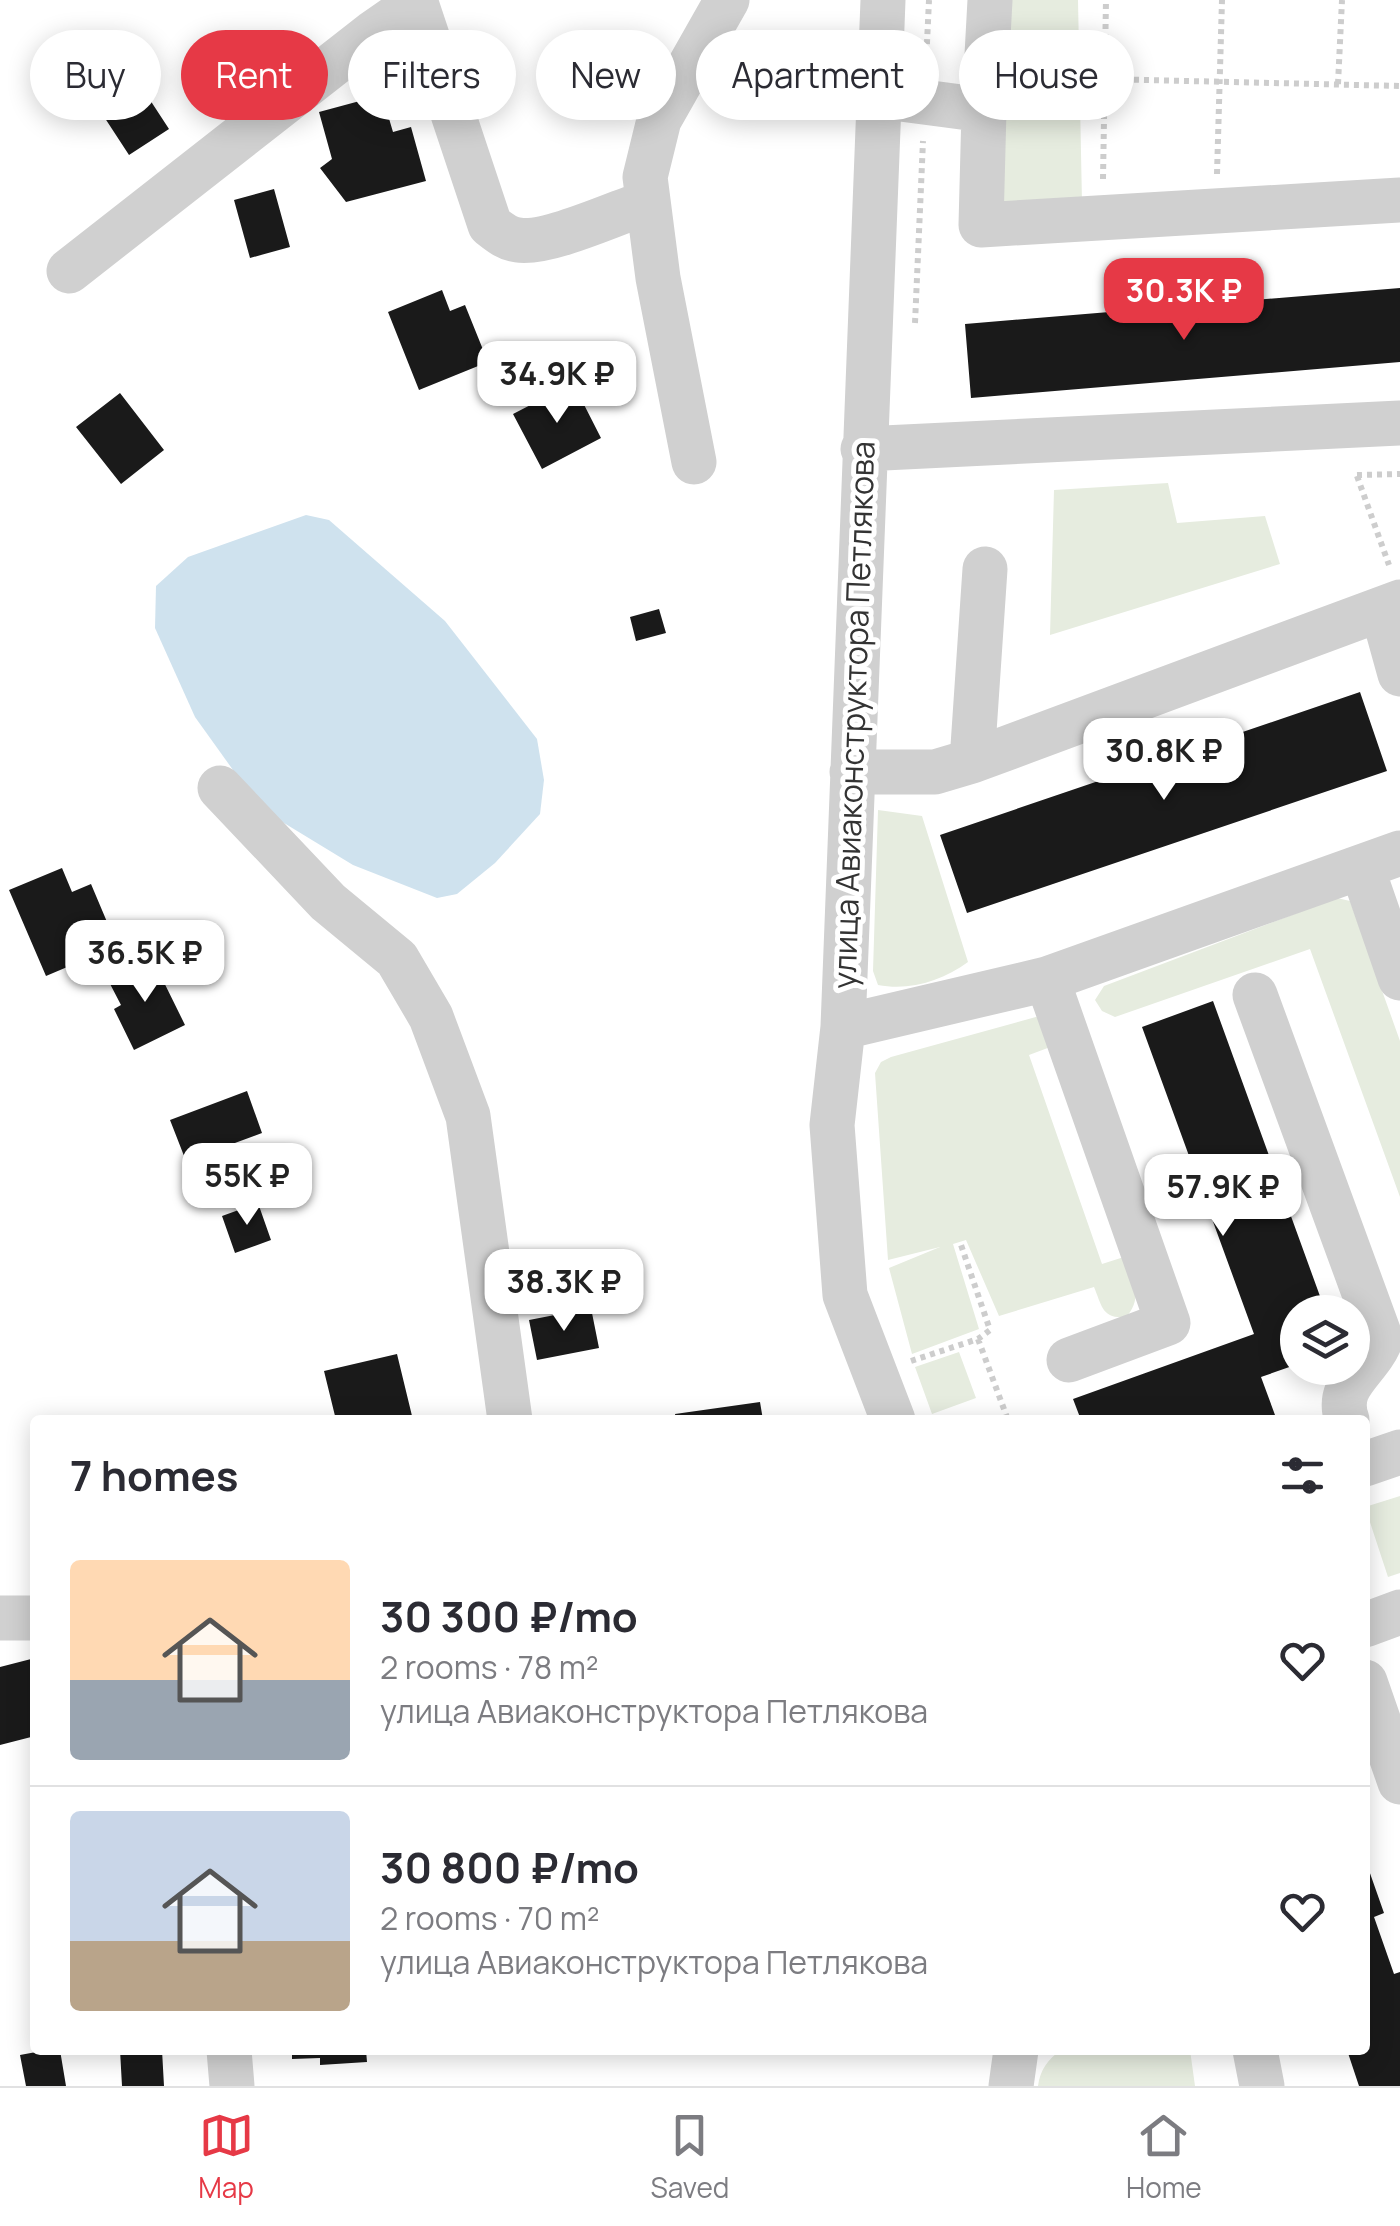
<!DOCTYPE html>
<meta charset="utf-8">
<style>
:root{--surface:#fff;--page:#f7f7f7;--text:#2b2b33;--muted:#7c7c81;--line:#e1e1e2;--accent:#e63946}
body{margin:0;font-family:Manrope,sans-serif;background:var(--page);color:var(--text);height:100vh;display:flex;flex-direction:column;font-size:38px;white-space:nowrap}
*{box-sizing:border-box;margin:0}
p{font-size:32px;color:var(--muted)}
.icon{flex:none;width:55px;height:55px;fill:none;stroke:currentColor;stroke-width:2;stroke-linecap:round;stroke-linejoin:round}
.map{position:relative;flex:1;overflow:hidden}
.details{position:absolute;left:30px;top:1415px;width:1340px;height:640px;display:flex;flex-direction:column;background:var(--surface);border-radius:10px;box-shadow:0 5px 25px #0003}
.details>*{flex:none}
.top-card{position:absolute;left:30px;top:30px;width:1340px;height:90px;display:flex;gap:20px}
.controls{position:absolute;left:1280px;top:1295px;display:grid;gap:20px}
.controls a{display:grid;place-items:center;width:90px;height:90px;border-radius:50%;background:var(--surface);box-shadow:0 5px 25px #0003;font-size:50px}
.price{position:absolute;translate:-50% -85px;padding:0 22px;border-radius:20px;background:#fff;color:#222;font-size:32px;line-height:65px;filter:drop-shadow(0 2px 5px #0008)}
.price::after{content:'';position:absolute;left:50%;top:60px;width:30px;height:22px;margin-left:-15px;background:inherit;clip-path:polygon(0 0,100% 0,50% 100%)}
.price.active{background:var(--accent);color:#fff}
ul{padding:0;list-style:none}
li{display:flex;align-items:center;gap:30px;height:250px;padding:0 40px}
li+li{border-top:2px solid var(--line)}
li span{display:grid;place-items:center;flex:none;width:280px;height:200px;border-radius:10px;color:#555}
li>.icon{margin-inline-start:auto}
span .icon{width:120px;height:120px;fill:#fffc;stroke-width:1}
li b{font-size:42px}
h2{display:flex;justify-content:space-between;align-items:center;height:120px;padding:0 40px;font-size:42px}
.tag{padding:0 35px;border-radius:45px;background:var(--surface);box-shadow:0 5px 25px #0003;font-size:35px;line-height:90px}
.tag.active{background:var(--accent);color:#fff}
.tab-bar{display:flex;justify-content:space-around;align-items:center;height:140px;border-top:2px solid var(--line);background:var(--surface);font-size:28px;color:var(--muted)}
.tab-bar a{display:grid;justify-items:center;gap:5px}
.tab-bar .active{color:var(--accent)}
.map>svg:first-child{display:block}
</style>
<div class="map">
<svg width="1400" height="2086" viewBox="0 0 1400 2086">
<rect width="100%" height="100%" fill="#fff"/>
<!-- green -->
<path fill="#e6ecdf" d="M1010,0H1078L1082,203H1003L999,108L1011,104L1014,69L1004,67Z
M1168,483L1177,523L1265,516L1280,564L1050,635L1054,490Z
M878,810L922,816L968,962C942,981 910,991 878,985L873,971Z
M1337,898L1350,901L1400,1041V1197L1310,949L1115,1017L1102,1011L1095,1000L1104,986Z
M1043,1015L1053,1046L1029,1055L1102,1264L1127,1256C1134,1278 1143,1299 1126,1317C1102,1319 1102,1306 1094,1287L999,1316L966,1240L953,1244L979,1329L912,1354L889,1268L940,1247L888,1260L875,1073L881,1062L891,1057Z
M959,1352L976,1398L932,1414L915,1367Z
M1400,1496V1573L1388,1577L1365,1507Z
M1061,2050H1190L1195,2086H1038C1040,2070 1048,2059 1061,2050Z"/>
<!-- water -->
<path fill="#cfe2ee" d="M306,515L329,520L445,621L537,739L544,780L540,814L495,863L457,894L437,898L353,865L261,809L195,717L155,628L156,586L188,557Z"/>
<!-- building -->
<path fill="#1a1a1a" d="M122,57L169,129L129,155L82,83Z
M382,95L393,132L411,127L426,181L346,202L320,168L332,159L319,112Z
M274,189L290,247L250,258L234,200Z
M1400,288V362L971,398L965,324Z
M442,290L450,311L465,305L488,362L419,390L388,312Z
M573,383L601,438L542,469L513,414Z
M120,393L164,450L121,484L76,427Z
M659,609L666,633L636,641L630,617Z
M1360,692L1387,771L967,913L940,835Z
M62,868L72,892L91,884L110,929L98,934L105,951L46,976L9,890Z
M152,958L185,1025L134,1050L114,1009L121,1005L108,980Z
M1213,1001L1325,1310L1298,1312V1320L1292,1322L1298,1337V1364L1261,1377L1275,1415L1261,1420H1081L1073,1399L1254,1334L1142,1027Z
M247,1091L262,1133L186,1161L170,1120Z
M258,1203L271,1240L235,1253L222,1216Z
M591,1308L599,1348L537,1360L529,1320Z
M397,1354L413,1420H336L324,1371Z
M760,1402L763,1420H676L675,1414Z
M35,1658V1698L30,1699L35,1736L0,1745V1667Z
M1365,1859L1384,1913L1374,1917L1394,1974L1400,1972V2086H1359L1347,2050H1365Z
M47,2050H60L66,2086H26L20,2055Z
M120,2050H162L164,2086H122Z
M292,2050H366L367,2062L320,2065V2058L292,2059Z"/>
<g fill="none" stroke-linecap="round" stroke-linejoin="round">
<!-- path -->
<path stroke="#cdcdcd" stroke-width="6" stroke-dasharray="5 5" stroke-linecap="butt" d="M926,64L929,0
M1104,79L1400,86
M1338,84L1342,0
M1217,174L1222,0
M1103,179L1106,0
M915,323L923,141
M1357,475L1400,474
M1357,476L1389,565
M978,1339L1008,1420
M911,1361L978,1339L990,1330L960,1242"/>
<!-- minor -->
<path stroke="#d0d0d0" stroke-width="45" d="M415,0L490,225C499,232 507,239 518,240C547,245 618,212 648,202
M883,0L843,1027L832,1125L845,1295L893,1420
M878,96L984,110L990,0
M984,110L981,225L1400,200
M69,271L373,33L416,3
M863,449L1400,423
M694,462L658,278L645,177L659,120L727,0
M1382,609L1400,674
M972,761L985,569
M852,772H935L972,761L1400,602
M220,788L328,902L397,959L431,1017L468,1116L510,1420
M1362,868L1400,978
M1047,979L1168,1323L1069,1360
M1255,995L1381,1339C1369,1371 1334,1384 1347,1420
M843,1027L1047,979L1400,853
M1365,1464L1400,1452
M0,1618H35
M1365,1625L1400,1612
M1365,1682L1400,1782
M229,2050L232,2086
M1255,2050L1262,2086
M1011,2086L1016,2050"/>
</g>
<g text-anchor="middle" stroke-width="10" stroke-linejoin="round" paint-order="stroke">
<!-- street labels -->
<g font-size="32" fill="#333" stroke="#fff">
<text transform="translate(854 715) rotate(-88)" y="11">улица Авиаконструктора Петлякова</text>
</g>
</g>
</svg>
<div class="controls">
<a><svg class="icon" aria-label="layers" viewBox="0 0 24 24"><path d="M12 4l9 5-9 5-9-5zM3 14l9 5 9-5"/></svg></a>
</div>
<b class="price active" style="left:1184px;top:343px">30.3K ₽</b>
<b class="price" style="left:557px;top:426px">34.9K ₽</b>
<b class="price" style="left:1164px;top:803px">30.8K ₽</b>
<b class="price" style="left:145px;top:1005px">36.5K ₽</b>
<b class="price" style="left:247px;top:1228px">55K ₽</b>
<b class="price" style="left:1223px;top:1239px">57.9K ₽</b>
<b class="price" style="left:564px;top:1334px">38.3K ₽</b>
<div class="top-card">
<a class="tag">Buy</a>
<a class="tag active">Rent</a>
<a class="tag">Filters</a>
<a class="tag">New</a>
<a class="tag">Apartment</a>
<a class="tag">House</a>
</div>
<section class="details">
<h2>7 homes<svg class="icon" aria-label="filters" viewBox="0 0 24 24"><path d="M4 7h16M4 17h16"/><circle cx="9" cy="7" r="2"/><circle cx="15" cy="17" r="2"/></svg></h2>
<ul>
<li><span style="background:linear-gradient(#ffd9b3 60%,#9aa5b1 0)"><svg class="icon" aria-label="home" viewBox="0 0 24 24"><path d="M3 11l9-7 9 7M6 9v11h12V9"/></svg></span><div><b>30 300 ₽/mo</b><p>2 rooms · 78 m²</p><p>улица Авиаконструктора Петлякова</p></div><svg class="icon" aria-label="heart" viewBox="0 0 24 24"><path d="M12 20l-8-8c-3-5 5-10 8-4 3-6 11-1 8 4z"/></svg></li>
<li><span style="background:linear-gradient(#c9d6e8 65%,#b9a48a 0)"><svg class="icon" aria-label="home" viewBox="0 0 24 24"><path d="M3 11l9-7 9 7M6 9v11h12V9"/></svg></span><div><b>30 800 ₽/mo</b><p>2 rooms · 70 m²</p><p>улица Авиаконструктора Петлякова</p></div><svg class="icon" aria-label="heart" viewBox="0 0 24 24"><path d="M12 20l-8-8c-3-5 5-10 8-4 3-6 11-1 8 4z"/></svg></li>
</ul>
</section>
</div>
<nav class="tab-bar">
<a class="active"><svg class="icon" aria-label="map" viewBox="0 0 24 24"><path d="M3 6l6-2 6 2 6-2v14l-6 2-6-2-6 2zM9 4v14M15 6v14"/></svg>Map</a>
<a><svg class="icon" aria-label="saved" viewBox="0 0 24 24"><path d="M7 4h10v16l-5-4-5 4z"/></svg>Saved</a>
<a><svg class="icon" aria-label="home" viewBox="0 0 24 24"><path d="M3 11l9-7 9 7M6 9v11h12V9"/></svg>Home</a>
</nav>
